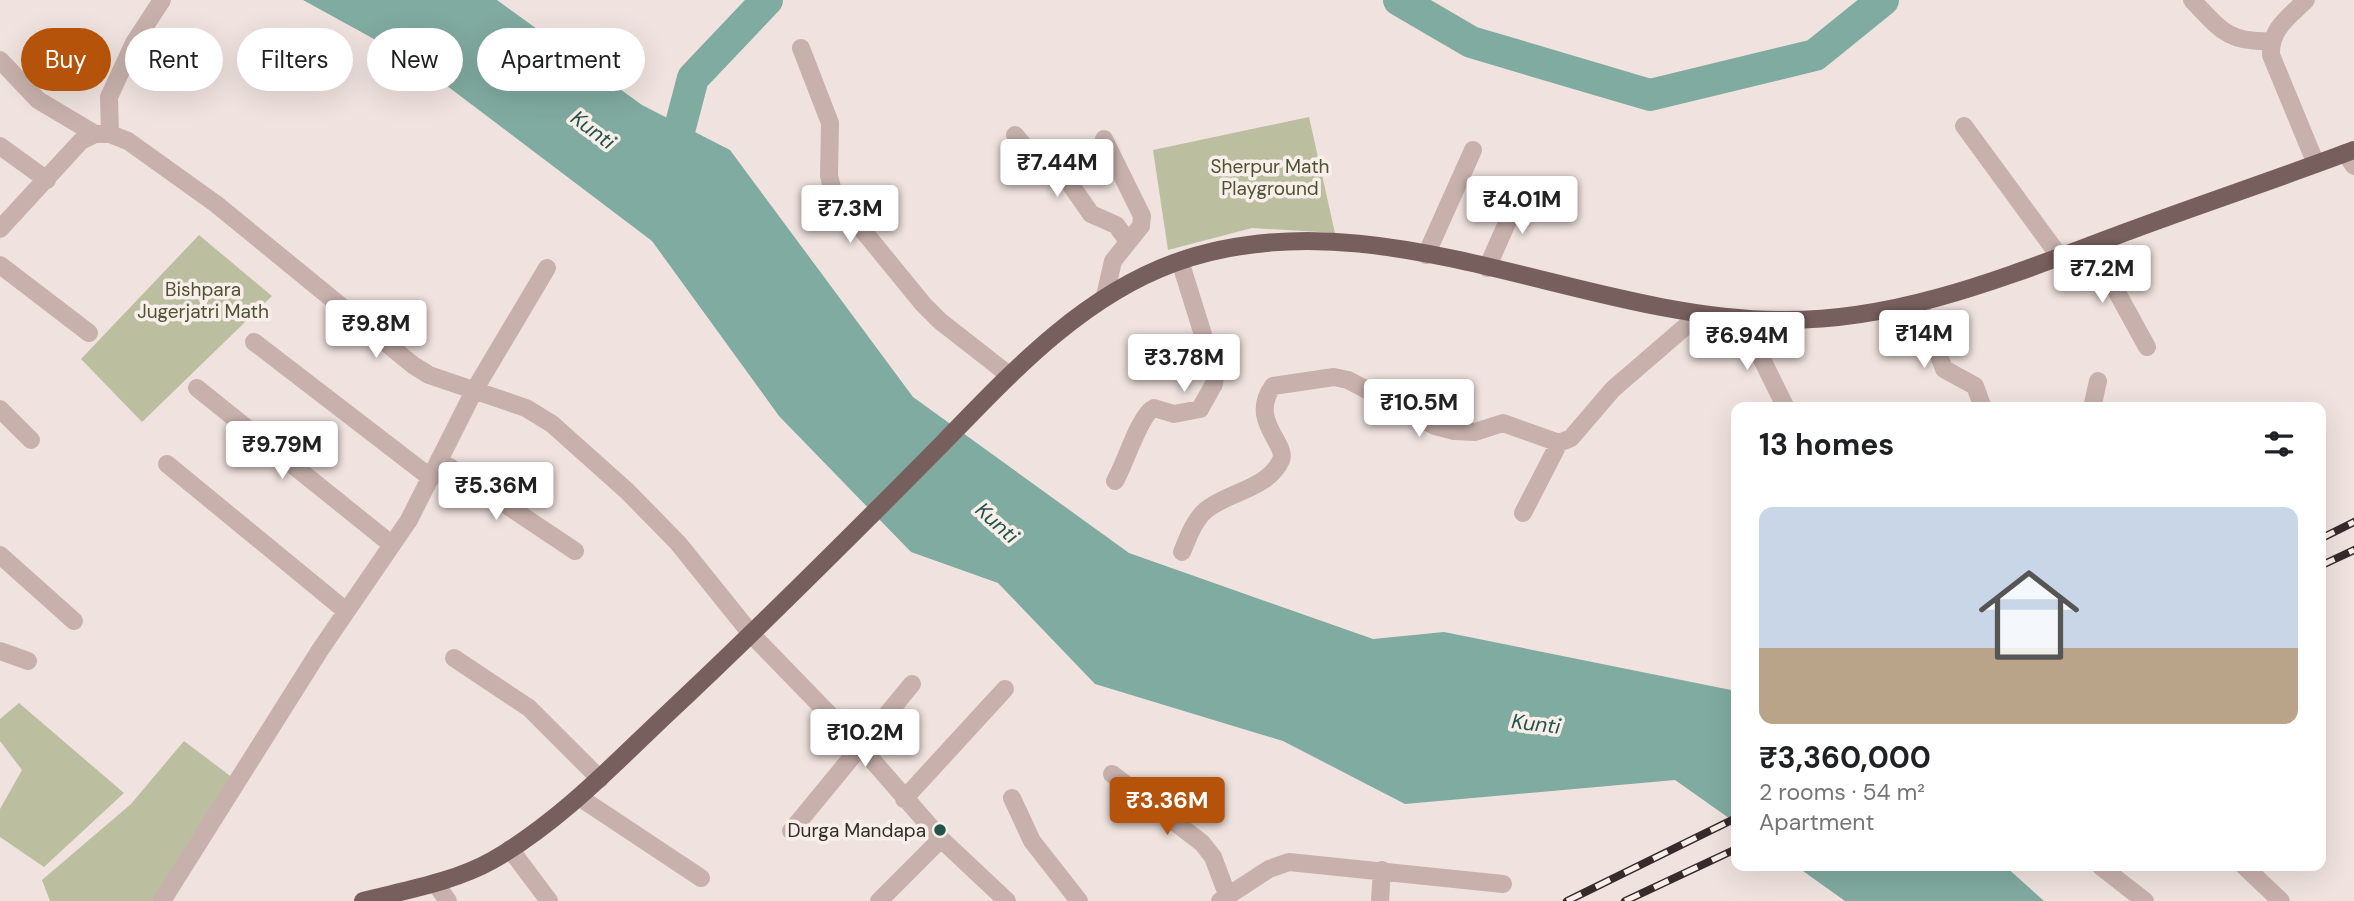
<!DOCTYPE html>
<meta charset="utf-8">
<style>
:root{--surface:#fff;--page:#f2f2f2;--text:#202124;--muted:#757577;--line:#e0e0e0;--accent:#b45309}
body{margin:0;font-family:"DM Sans",sans-serif;background:var(--page);color:var(--text);height:100vh;display:flex;flex-direction:column;font-size:26px;white-space:nowrap}
*{box-sizing:border-box;margin:0}
p{font-size:23px;color:var(--muted)}
.icon{flex:none;width:38px;height:38px;fill:none;stroke:currentColor;stroke-width:2;stroke-linecap:round;stroke-linejoin:round}
.map{position:relative;flex:1;overflow:hidden}
.sheet{position:absolute;left:1731px;top:402px;width:595px;height:469px;display:flex;flex-direction:column;background:var(--surface);border-radius:14px;box-shadow:0 7px 28px #0002}
.sheet>*{flex:none}
.banner{position:absolute;left:21px;top:28px;width:665px;height:63px;display:flex;gap:14px}
.price{position:absolute;translate:-50% -60px;padding:0 16px;border-radius:7px;background:#fff;color:#222;font-size:23px;line-height:46px;filter:drop-shadow(0 2px 4px #0008)}
.price::after{content:'';position:absolute;left:50%;top:42px;width:21px;height:16px;margin-left:-10px;background:inherit;clip-path:polygon(0 0,100% 0,50% 100%)}
.price.selected{background:var(--accent);color:#fff}
ul{padding:0;list-style:none}
li{display:grid;align-content:center;gap:14px;height:371px;padding:0 28px}
li+li{border-top:2px solid var(--line)}
li span{display:grid;place-items:center;height:217px;border-radius:14px;color:#555}
li>.icon{margin-inline-start:auto}
span .icon{width:126px;height:126px;fill:#fffc;stroke-width:1}
li b{font-size:30px}
h2{display:flex;justify-content:space-between;align-items:center;height:84px;padding:0 28px;font-size:30px}
.pill{padding:0 24px;border-radius:32px;background:var(--surface);box-shadow:0 7px 28px #0002;font-size:24px;line-height:63px}
.pill.selected{background:var(--accent);color:#fff}
.map>svg:first-child{display:block}
</style>
<div class="map">
<svg width="2354" height="901" viewBox="0 0 2354 901">
<rect width="100%" height="100%" fill="#f0e3df"/>
<!-- green -->
<path fill="#bcbea0" d="M1309,117L1335,233L1252,228L1168,250L1153,150Z
M199,235L272,296L142,422L81,359Z
M19,703L124,793L44,867L0,837V809L22,770L0,741V719Z
M184,741L237,781L157,901H50L42,880L131,804Z"/>
<!-- water -->
<path fill="#80aba1" d="M303,0H497L642,105L730,150L913,397L1129,553L1373,639L1444,632L1736,691V823L1675,780L1405,804L1283,741L1095,684L998,583L911,552L779,416L652,241L414,61Z
M1796,866H2005L2044,901H1845Z"/>
<g fill="none" stroke-linecap="round" stroke-linejoin="round">
<!-- river -->
<path stroke="#80aba1" stroke-width="32" d="M1399,0L1471,42L1650,95L1815,55L1883,0
M678,165L673,154L693,78L767,0"/>
<!-- street -->
<path stroke="#c8b1ac" stroke-width="18" d="M2192,0C2220,29 2228,43 2270,41
M2306,0C2289,17 2270,29 2271,55L2316,164
M801,48L830,123L829,176L834,195L923,304L940,321L1009,375
M0,60L38,100L95,134
M1964,126L2060,257
M110,134L109,97L134,43L162,0
M1015,135L1032,156L1066,178L1091,214L1116,225L1128,241
M1104,139L1142,216L1141,226L1113,261L1105,296
M0,146L47,180
M2345,153L2354,166
M0,229L81,141L95,134H110L128,141L216,204L413,365L429,375L526,408L552,424L627,491L678,543L752,635L859,745L941,839L1007,901
M2091,245L2147,347
M1426,255L1473,150
M0,265L89,333
M1487,268L1523,187
M1919,304L1944,369L1975,386L1983,408
M1742,319L1786,408
M254,342L431,478
M197,388L391,544
M2092,408L2098,381
M0,409L31,440
M439,460L575,551
M167,464L346,611
M1115,481C1125,464 1140,414 1154,408L1174,414L1200,409L1214,384L1215,373L1180,261
M1523,513L1559,443
M1182,552C1188,538 1194,520 1206,510C1228,492 1268,489 1281,460C1288,444 1248,420 1273,386L1334,377L1348,380L1435,426L1454,431L1475,432L1503,423L1559,443L1571,438L1613,389L1700,314
M0,555L74,621
M0,651L28,661
M454,658L529,708L600,779
M1112,774L1202,843L1213,857L1228,897
M579,797L701,878
M1012,798L1032,841L1079,901
M904,799L1005,689
M791,831L912,684
M510,849L549,901
M2100,866L2145,901
M2244,866L2281,901
M435,883L448,901
M162,901L320,650L409,520L475,389L547,268
M879,901L941,839
M1220,901L1269,869L1289,862L1503,884
M1380,901L1382,870"/>
<!-- primary -->
<path stroke="#775f5d" stroke-width="18" d="M363,901C406,890 454,882 493,860C559,822 612,766 667,714C761,626 852,535 943,443C1011,373 1081,297 1174,263C1373,191 1578,318 1779,320C1902,322 2015,273 2129,231C2204,203 2280,178 2354,150"/>
<defs>
<path id="rail" d="M2320,539L2354,522
M2320,566L2354,550
M1567,901L1736,818
M1625,901L1736,849"/>
</defs>
<!-- rail casing -->
<use href="#rail" stroke="#362b2a" stroke-width="8"/>
<!-- rail -->
<use href="#rail" stroke="#f8efeb" stroke-width="5" stroke-dasharray="16" stroke-linecap="butt"/>
</g>
<!-- markers -->
<circle fill="#23544a" stroke="#f8efeb" stroke-width="2.5" cx="940" cy="830" r="7"/>
<g text-anchor="middle" stroke-width="7" stroke-linejoin="round" paint-order="stroke">
<!-- park labels -->
<g font-size="19" fill="#4f5230" stroke="#f8efeb">
<text x="1270" y="173">Sherpur Math<tspan x="1270" dy="22">Playground</tspan></text>
<text x="203" y="296">Bishpara<tspan x="203" dy="22">Jugerjatri Math</tspan></text>
</g>
<!-- poi labels -->
<g font-size="19" fill="#362b2a" stroke="#f8efeb" text-anchor="end">
<text x="926" y="837">Durga Mandapa</text>
</g>
<!-- water labels -->
<g font-size="21" font-style="italic" fill="#23544a" stroke="#f8efeb">
<text transform="translate(593 130) rotate(37)" y="7">Kunti</text>
<text transform="translate(997 523) rotate(42)" y="7">Kunti</text>
<text transform="translate(1536 724) rotate(7)" y="7">Kunti</text>
</g>
</g>
</svg>
<b class="price" style="left:1057px;top:199px">₹7.44M</b>
<b class="price" style="left:1522px;top:236px">₹4.01M</b>
<b class="price" style="left:850px;top:245px">₹7.3M</b>
<b class="price" style="left:2102px;top:305px">₹7.2M</b>
<b class="price" style="left:376px;top:360px">₹9.8M</b>
<b class="price" style="left:1924px;top:370px">₹14M</b>
<b class="price" style="left:1747px;top:372px">₹6.94M</b>
<b class="price" style="left:1184px;top:394px">₹3.78M</b>
<b class="price" style="left:1419px;top:439px">₹10.5M</b>
<b class="price" style="left:282px;top:481px">₹9.79M</b>
<b class="price" style="left:496px;top:522px">₹5.36M</b>
<b class="price" style="left:865px;top:769px">₹10.2M</b>
<b class="price selected" style="left:1167px;top:837px">₹3.36M</b>
<div class="banner">
<a class="pill selected">Buy</a>
<a class="pill">Rent</a>
<a class="pill">Filters</a>
<a class="pill">New</a>
<a class="pill">Apartment</a>
</div>
<section class="sheet">
<h2>13 homes<svg class="icon" aria-label="filters" viewBox="0 0 24 24"><path d="M4 7h16M4 17h16"/><circle cx="9" cy="7" r="2"/><circle cx="15" cy="17" r="2"/></svg></h2>
<ul>
<li><span style="background:linear-gradient(#c9d6e8 65%,#b9a48a 0)"><svg class="icon" aria-label="home" viewBox="0 0 24 24"><path d="M3 11l9-7 9 7M6 9v11h12V9"/></svg></span><div><b>₹3,360,000</b><p>2 rooms · 54 m²</p><p>Apartment</p></div></li>
</ul>
</section>
</div>
